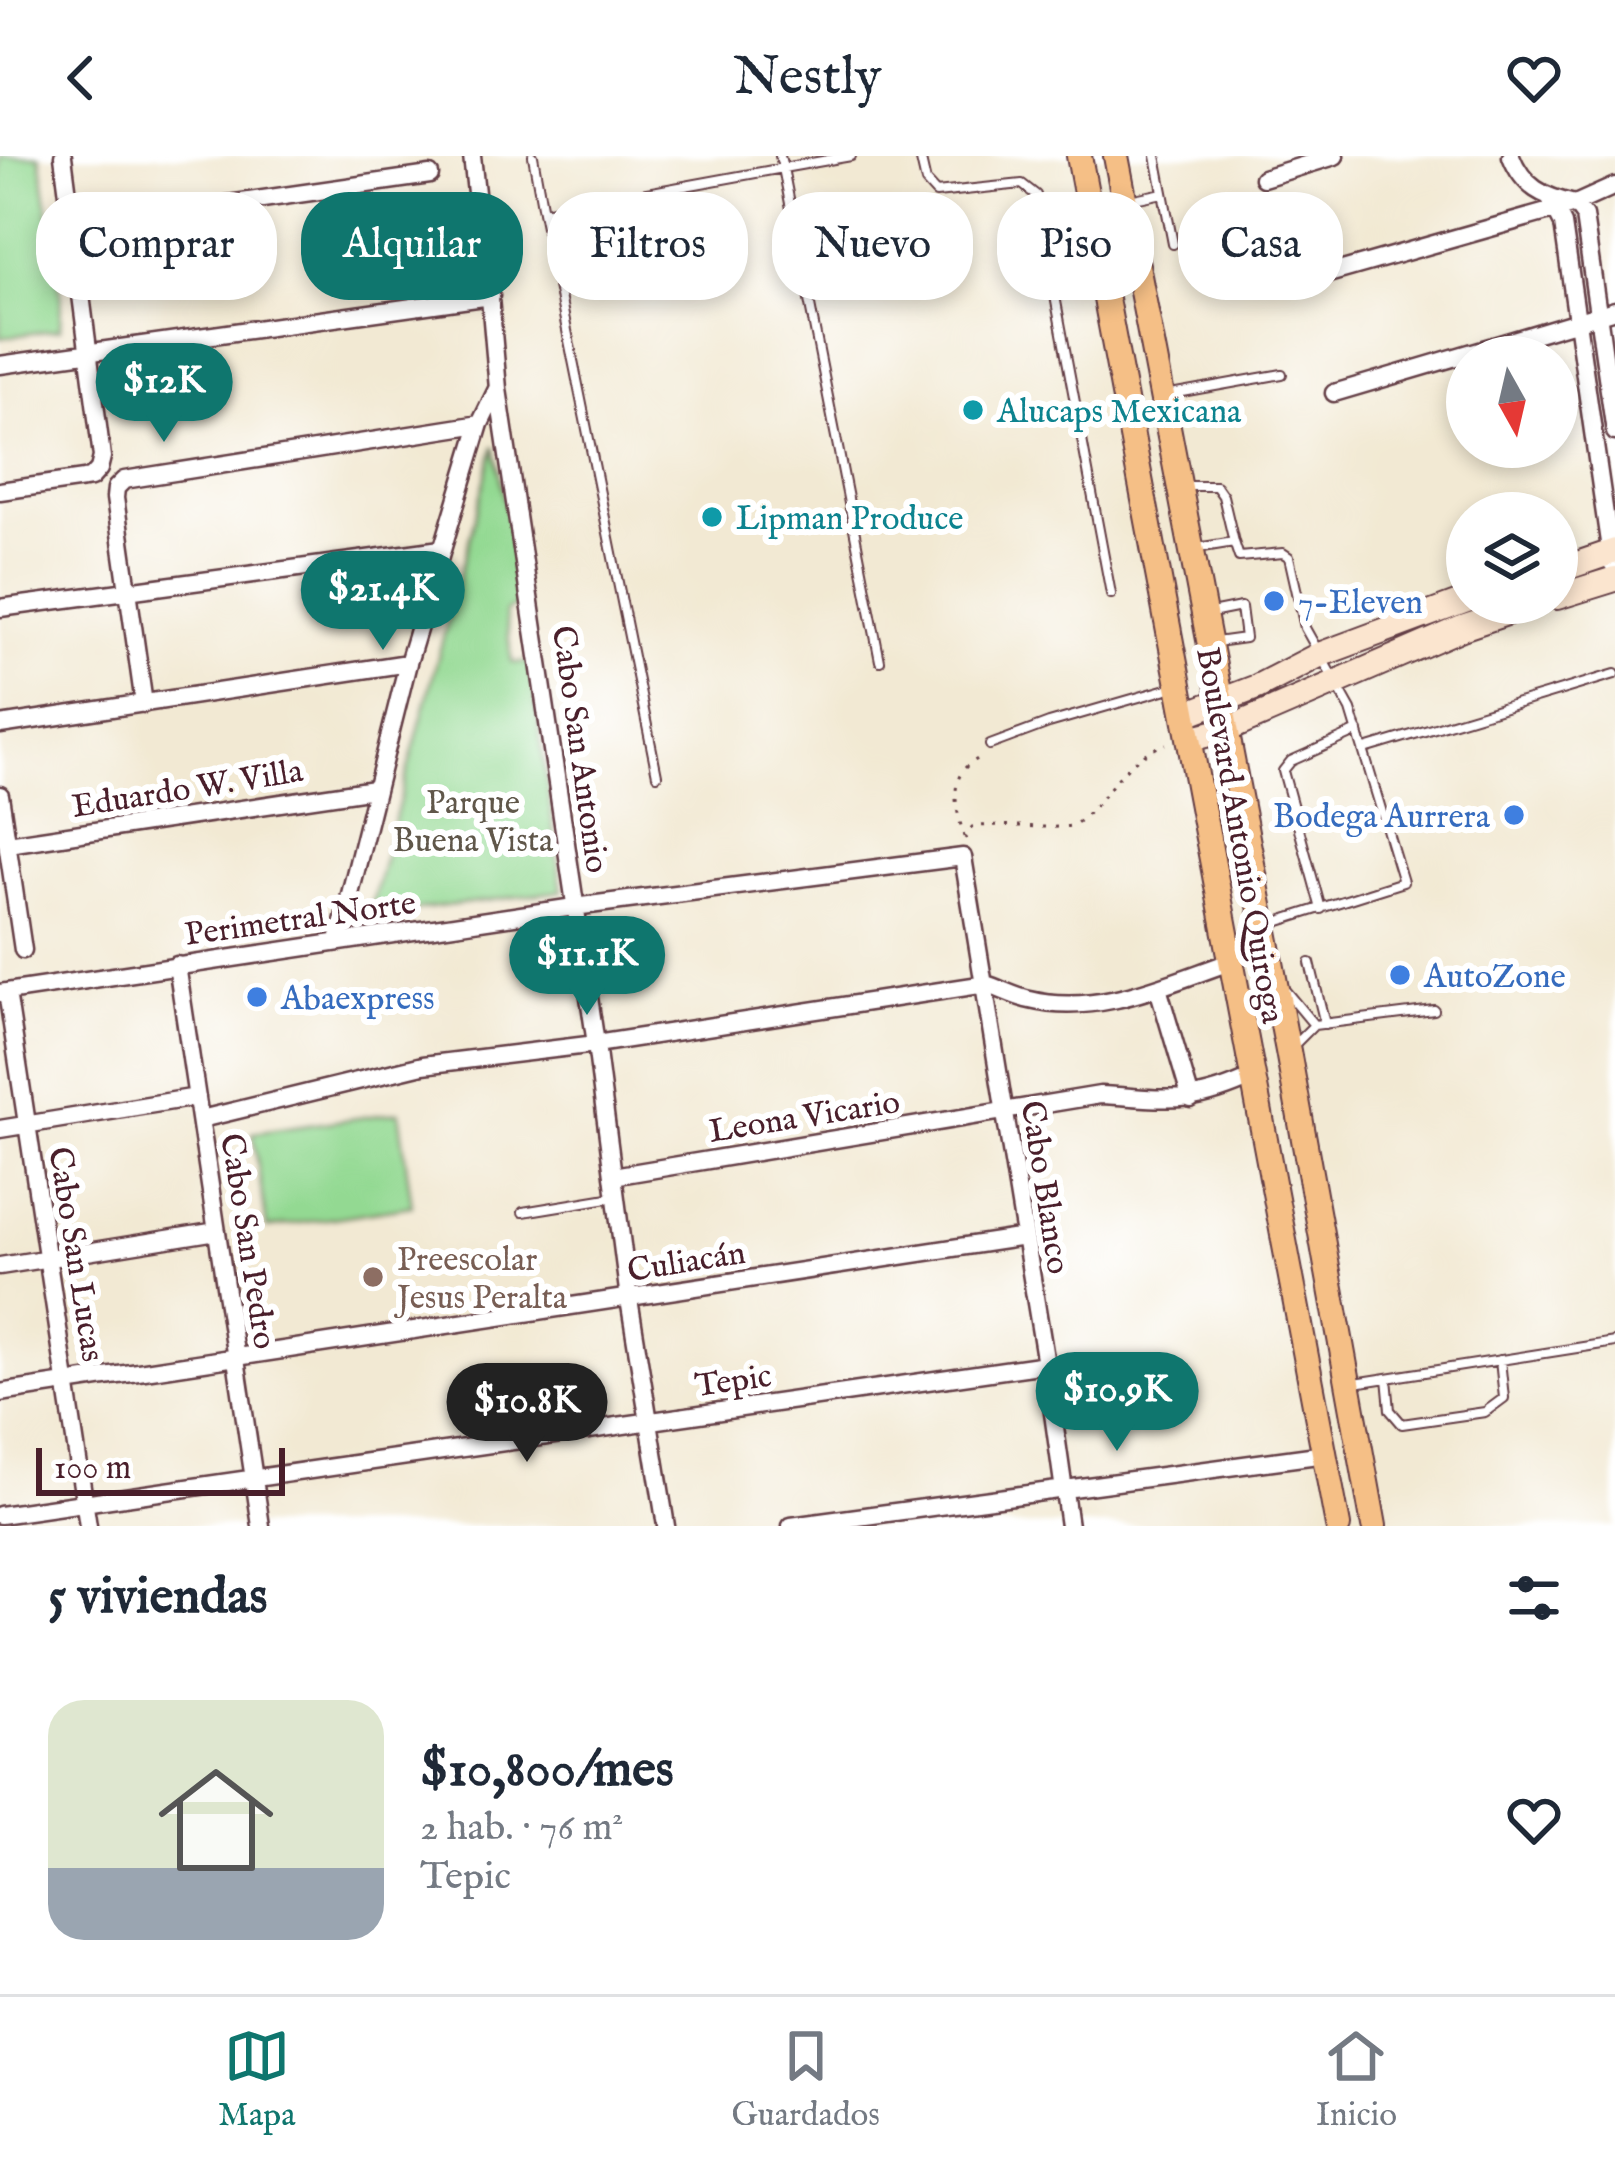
<!DOCTYPE html>
<html lang="es">
<meta charset="utf-8">
<style>
:root{--surface:#fff;--page:#f2f2f3;--text:#1f2937;--muted:#747a83;--line:#e0e1e3;--accent:#0f766e}
body{margin:0;font-family:"IM FELL English",serif;background:var(--page);color:var(--text);height:100vh;display:flex;flex-direction:column;font-size:45px;white-space:nowrap}
*{box-sizing:border-box;margin:0}
p{font-size:39px;color:var(--muted)}
.icon{flex:none;width:66px;height:66px;fill:none;stroke:currentColor;stroke-width:2;stroke-linecap:round;stroke-linejoin:round}
.map{position:relative;height:1370px;overflow:hidden}
.side{display:flex;flex-direction:column;background:var(--surface);flex:1}
.side>*{flex:none}
.banner{position:absolute;left:36px;top:36px;width:1545px;height:108px;display:flex;gap:24px}
.needle{width:78px;rotate:172deg}
.controls{position:absolute;left:1446px;top:180px;display:grid;gap:24px}
.controls a{display:grid;place-items:center;width:132px;height:132px;border-radius:50%;background:var(--surface);box-shadow:0 6px 18px #0003;font-size:60px}
.scale{position:absolute;left:36px;bottom:30px;width:249px;box-sizing:border-box;padding-left:12px;border:6px solid #4a1f2b;border-top:0;font-size:33px;line-height:42px;white-space:nowrap;color:#4a1f2b;-webkit-text-stroke:9px #fff;paint-order:stroke}
.price{position:absolute;translate:-50% -102px;padding:0 27px;border-radius:42px;background:var(--accent);color:#fff;font-size:39px;line-height:78px;filter:drop-shadow(0 3px 6px #0008)}
.price::after{content:'';position:absolute;left:50%;top:72px;width:36px;height:27px;margin-left:-18px;background:inherit;clip-path:polygon(0 0,100% 0,50% 100%)}
.price.current{background:#222;color:#fff}
ul{padding:0;list-style:none}
li{display:flex;align-items:center;gap:36px;height:300px;padding:0 48px}
li span{display:grid;place-items:center;flex:none;width:336px;height:240px;border-radius:36px;color:#555}
li>.icon{margin-inline-start:auto}
span .icon{width:144px;height:144px;fill:#fffc;stroke-width:1}
li b{font-size:51px}
h2{display:flex;justify-content:space-between;align-items:center;height:144px;padding:0 48px;font-size:51px}
.pill{padding:0 42px;border-radius:48px;background:var(--surface);box-shadow:0 6px 18px #0003;font-size:42px;line-height:108px}
.pill.current{background:var(--accent);color:#fff}
header{display:flex;justify-content:space-between;align-items:center;height:156px;padding:0 48px;background:var(--surface);font-size:54px;font-weight:600}
.dock{display:flex;justify-content:space-around;align-items:center;height:168px;border-top:3px solid var(--line);background:var(--surface);font-size:33px;color:var(--muted)}
.dock a{display:grid;justify-items:center;gap:6px}
.dock .current{color:var(--accent)}
.map>svg:first-child{display:block}
</style>
<header><svg class="icon" aria-label="back" viewBox="0 0 24 24"><path d="M15 5l-7 7 7 7"/></svg>Nestly<svg class="icon" aria-label="heart" viewBox="0 0 24 24"><path d="M12 20l-8-8c-3-5 5-10 8-4 3-6 11-1 8 4z"/></svg></header>
<div class="map">
<svg width="1615" height="1370" viewBox="0 0 1615 1370">
<rect width="100%" height="100%" fill="#fff"/>
<filter id="ink" filterUnits="userSpaceOnUse"><feTurbulence type="fractalNoise" baseFrequency=".00833" numOctaves="2"/><feDisplacementMap in="SourceGraphic" scale="24" xChannelSelector="R" yChannelSelector="G"/><feConvolveMatrix kernelMatrix="1 2 1 2 8 2 1 2 1" color-interpolation-filters="sRGB"/></filter>
<filter id="wash" filterUnits="userSpaceOnUse"><feTurbulence type="fractalNoise" baseFrequency=".004" numOctaves="4" result="noise"/><feDisplacementMap in="SourceGraphic" scale="48" xChannelSelector="R" yChannelSelector="G"/><feGaussianBlur stdDeviation="2.7" result="paint"/><feColorMatrix in="noise" values="0 0 0 0 0 0 0 0 0 0 0 0 0 0 0 0 0 1.4 0 .05"/><feComposite in="paint" operator="in"/></filter>
<g filter="url(#wash)">
<rect width="100%" height="100%" fill="#f2e9d3"/>
<!-- green -->
<path fill="#93d992" stroke="#6e7c5e" stroke-width="3" d="M0,0H40L61,142L60,173L0,182Z
M494,290L523,446L505,456L512,507L530,506L562,735L369,760Z
M399,956L412,1050L267,1072L253,977Z"/>
</g>
<g filter="url(#ink)">
<g fill="none" stroke-linecap="round" stroke-linejoin="round">
<defs>
<path id="lane" d="M533,0L543,56
M780,0L783,12L851,0
M920,0L926,26L936,37L1022,28L1036,39L1111,438
M1156,0L1173,88
M1091,52L1163,37
M1165,239L1282,218
M1187,330H1216L1223,340L1234,386
M1197,392L1234,386L1239,401L1283,397L1289,401L1305,472L1351,554L1403,726L1270,768
M1206,458L1241,451L1245,482L1216,486
M990,589L1049,567L1174,531
M1365,593L1615,518
M657,619L543,56L783,12L880,505
M1321,753L1283,615L1291,605L1358,575
M1310,807L1325,868
M1284,833L1314,869
M1293,890L1314,869L1434,854
M523,1056L614,1041
M1387,1222L1390,1254L1402,1268L1485,1256L1504,1242L1500,1204
M1355,1227L1615,1186"/>
<path id="street" d="M472,0L478,55
M1511,0C1523,31 1543,41 1575,48L1584,60L1615,276
M1263,22L1335,0
M1550,43L1563,68L1612,407
M74,70L430,19
M487,108L498,233L596,888L629,1143L666,1370
M1286,130L1575,48L1615,30
M0,209L491,140
M1334,237L1615,154
M0,335L91,322L99,313L102,301L63,0
M0,452L441,393
M144,548L115,342L116,332L124,324L480,268
M0,569L408,507
M0,639L23,794
M8,688L374,633
M338,786L408,507L480,268L497,233
M177,809L261,1370
M1158,832L1191,943
M7,836L88,1370
M0,837L574,751L963,701L1046,1208L1069,1370
M201,963L423,909L596,888L986,828C1001,833 1016,841 1030,844C1098,861 1168,827 1230,806
M0,973L197,941
M613,1020L1100,939C1166,942 1189,951 1253,921
M0,1110L217,1075
M0,1237L1025,1081
M0,1359L1046,1208
M791,1370L1325,1298"/>
<path id="secondary" d="M1557,415L1615,395
M1557,441L1615,423
M1186,558L1257,531L1319,499L1467,444
M1190,583L1226,574L1462,472L1536,447"/>
<path id="primary" d="M1079,0L1338,1370
M1116,0L1288,895L1374,1370"/>
</defs>
<!-- lane casing -->
<use href="#lane" stroke="#633d44" stroke-width="12"/>
<!-- street casing -->
<use href="#street" stroke="#633d44" stroke-width="21"/>
<!-- secondary casing -->
<use href="#secondary" stroke="#633d44" stroke-width="28"/>
<!-- primary casing -->
<use href="#primary" stroke="#633d44" stroke-width="28"/>
<!-- path -->
<path stroke="#633d44" stroke-width="3" stroke-dasharray="3 9" stroke-linecap="butt" d="M964,681C959,661 948,631 965,612C969,607 976,605 981,600
M965,683L972,671C1004,666 1039,674 1072,670C1108,648 1115,606 1166,588"/>
<!-- lane -->
<use href="#lane" stroke="#fff" stroke-width="8"/>
<!-- street -->
<use href="#street" stroke="#fff" stroke-width="16"/>
<!-- secondary -->
<use href="#secondary" stroke="#fbe5cf" stroke-width="24"/>
<!-- primary -->
<use href="#primary" stroke="#f5bf86" stroke-width="24"/>
</g>
</g>
<!-- markers -->
<g fill="#0f9aa8" stroke="#fff" stroke-width="4.5">
<circle cx="973" cy="254" r="12"/>
<circle cx="712" cy="361" r="12"/>
</g>
<g fill="#3f7fe0" stroke="#fff" stroke-width="4.5">
<circle cx="1274" cy="445" r="12"/>
<circle cx="1514" cy="659" r="12"/>
<circle cx="1400" cy="819" r="12"/>
<circle cx="257" cy="841" r="12"/>
</g>
<circle fill="#8d6e63" stroke="#fff" stroke-width="4.5" cx="373" cy="1121" r="12"/>
<g text-anchor="middle" stroke-width="12" stroke-linejoin="round" paint-order="stroke">
<!-- culture labels -->
<g font-size="33" fill="#0d838f" stroke="#fff" text-anchor="start">
<text x="997" y="266">Alucaps Mexicana</text>
<text x="736" y="373">Lipman Produce</text>
</g>
<!-- shop labels -->
<g font-size="33" fill="#366cbe" stroke="#fff" text-anchor="start">
<text x="1298" y="457">7-Eleven</text>
<text x="1490" y="671" text-anchor="end">Bodega Aurrera</text>
<text x="1424" y="831">AutoZone</text>
<text x="281" y="853">Abaexpress</text>
</g>
<!-- street labels -->
<g font-size="33" fill="#4a1f2b" stroke="#fff">
<text transform="translate(582 593) rotate(82)" y="12">Cabo San Antonio</text>
<text transform="translate(187 631) rotate(-9)" y="12">Eduardo W. Villa</text>
<text transform="translate(1242 679) rotate(80)" y="12">Boulevard Antonio Quiroga</text>
<text transform="translate(300 761) rotate(-8)" y="12">Perimetral Norte</text>
<text transform="translate(804 959) rotate(-9)" y="12">Leona Vicario</text>
<text transform="translate(1047 1031) rotate(81)" y="12">Cabo Blanco</text>
<text transform="translate(250 1085) rotate(81)" y="12">Cabo San Pedro</text>
<text transform="translate(78 1098) rotate(81)" y="12">Cabo San Lucas</text>
<text transform="translate(686 1104) rotate(-9)" y="12">Culiacán</text>
<text transform="translate(733 1223) rotate(-8)" y="12">Tepic</text>
</g>
<!-- park labels -->
<g font-size="33" fill="#60574a" stroke="#fff">
<text x="473" y="657">Parque<tspan x="473" dy="38">Buena Vista</tspan></text>
</g>
<!-- education labels -->
<g font-size="33" fill="#785e54" stroke="#fff" text-anchor="start">
<text x="397" y="1114">Preescolar<tspan x="397" dy="38">Jesus Peralta</tspan></text>
</g>
</g>
</svg>
<div class="controls">
<a><svg class="needle" viewBox="-14 -14 28 28"><path d="M0-13l5 13h-10z" fill="#e53935"/><path d="M0 13l5-13h-10z" fill="#747a83"/></svg></a>
<a><svg class="icon" aria-label="layers" viewBox="0 0 24 24"><path d="M12 4l9 5-9 5-9-5zM3 14l9 5 9-5"/></svg></a>
</div>
<div class="scale">100 m</div>
<b class="price" style="left:164px;top:289px">$12K</b>
<b class="price" style="left:383px;top:497px">$21.4K</b>
<b class="price" style="left:587px;top:862px">$11.1K</b>
<b class="price" style="left:1117px;top:1298px">$10.9K</b>
<b class="price current" style="left:527px;top:1309px">$10.8K</b>
<div class="banner">
<a class="pill">Comprar</a>
<a class="pill current">Alquilar</a>
<a class="pill">Filtros</a>
<a class="pill">Nuevo</a>
<a class="pill">Piso</a>
<a class="pill">Casa</a>
</div>
</div>
<section class="side">
<h2>5 viviendas<svg class="icon" aria-label="filters" viewBox="0 0 24 24"><path d="M4 7h16M4 17h16"/><circle cx="9" cy="7" r="2"/><circle cx="15" cy="17" r="2"/></svg></h2>
<ul>
<li><span style="background:linear-gradient(#dfe7d0 70%,#9aa5b1 0)"><svg class="icon" aria-label="home" viewBox="0 0 24 24"><path d="M3 11l9-7 9 7M6 9v11h12V9"/></svg></span><div><b>$10,800/mes</b><p>2 hab. · 76 m²</p><p>Tepic</p></div><svg class="icon" aria-label="heart" viewBox="0 0 24 24"><path d="M12 20l-8-8c-3-5 5-10 8-4 3-6 11-1 8 4z"/></svg></li>
</ul>
</section>
<nav class="dock">
<a class="current"><svg class="icon" aria-label="map" viewBox="0 0 24 24"><path d="M3 6l6-2 6 2 6-2v14l-6 2-6-2-6 2zM9 4v14M15 6v14"/></svg>Mapa</a>
<a><svg class="icon" aria-label="saved" viewBox="0 0 24 24"><path d="M7 4h10v16l-5-4-5 4z"/></svg>Guardados</a>
<a><svg class="icon" aria-label="home" viewBox="0 0 24 24"><path d="M3 11l9-7 9 7M6 9v11h12V9"/></svg>Inicio</a>
</nav>
